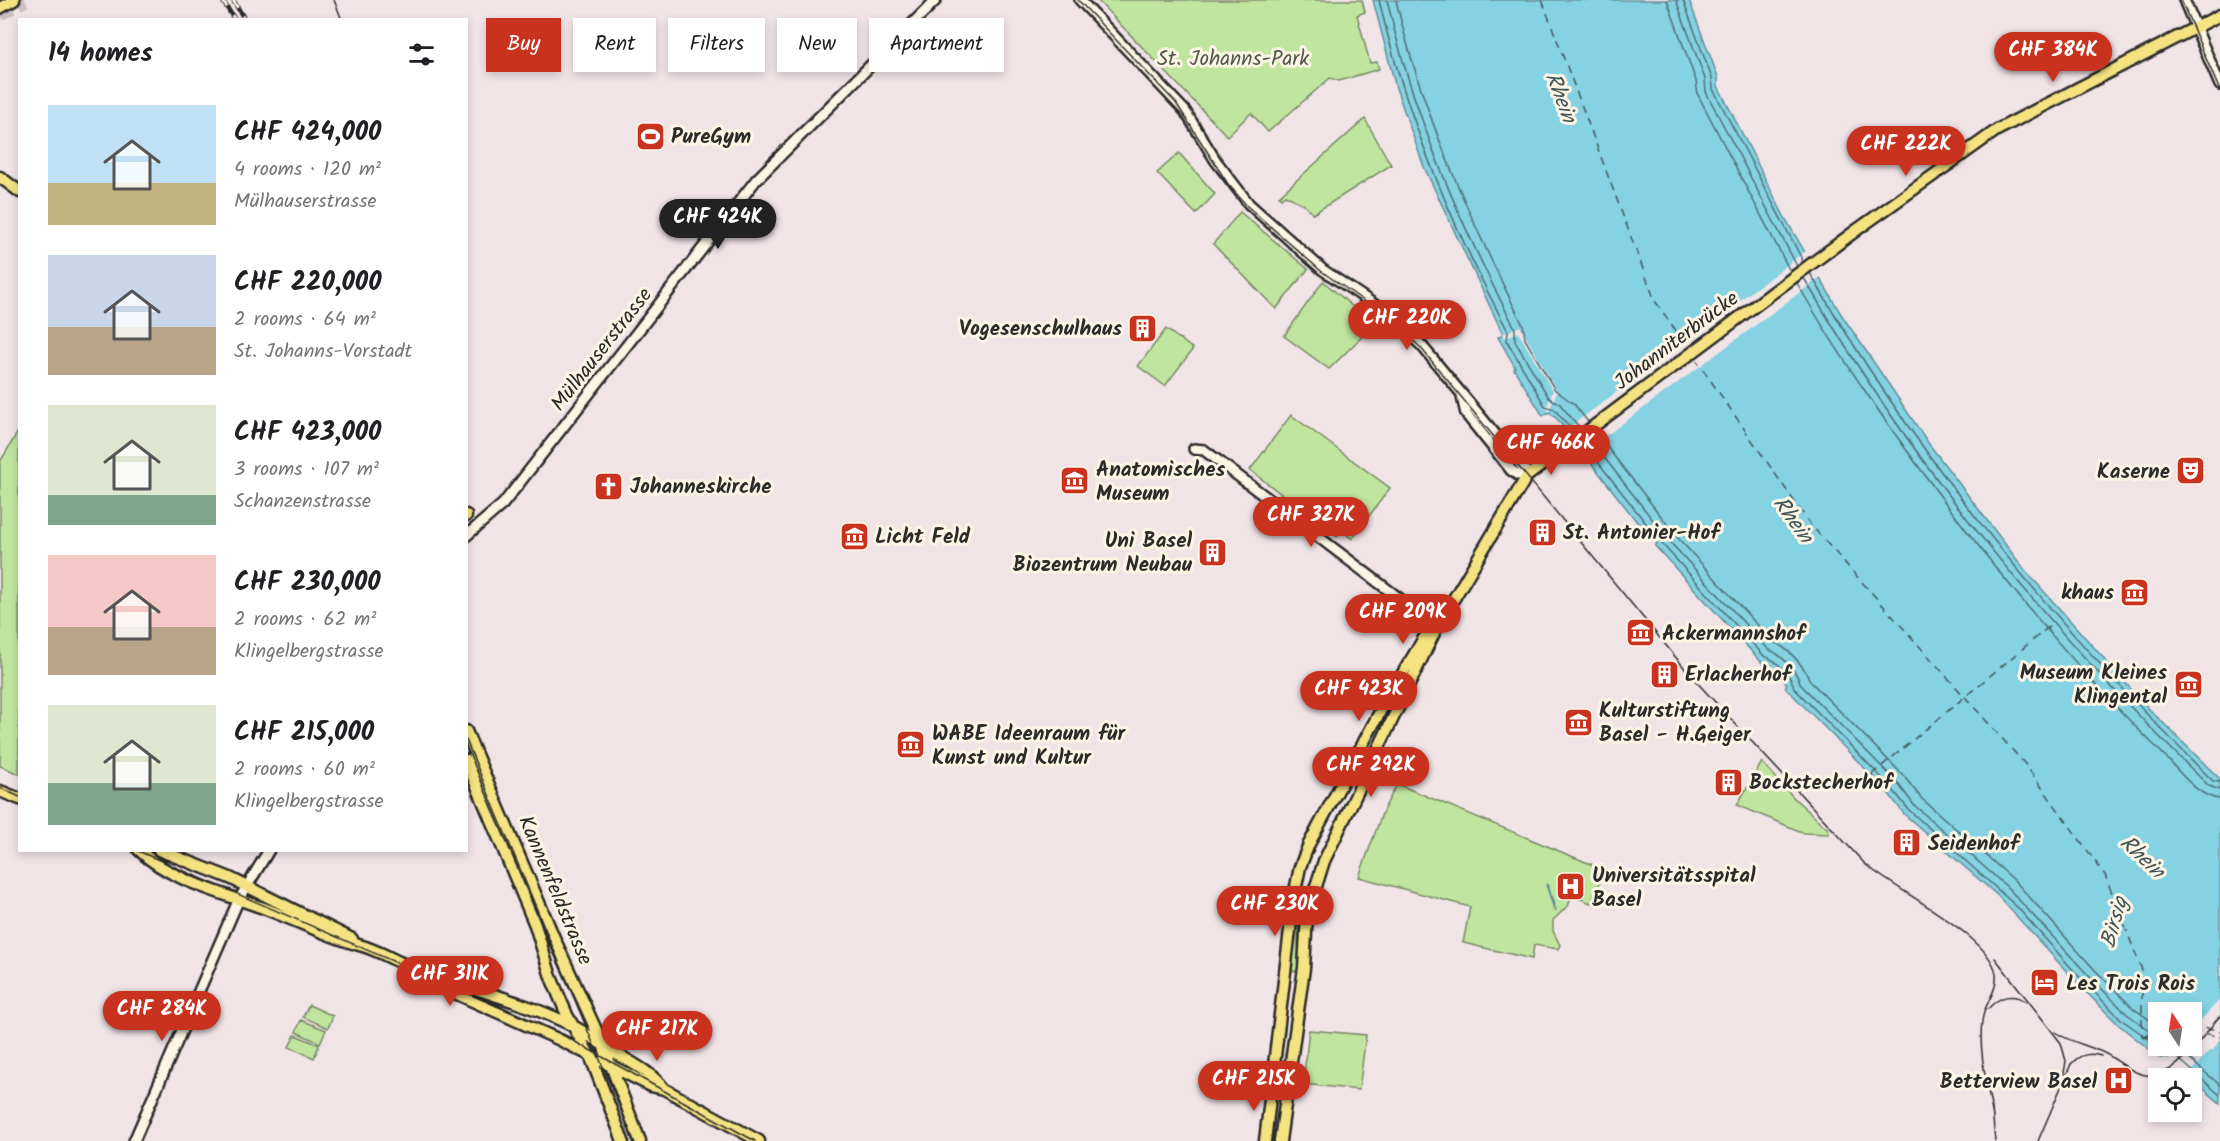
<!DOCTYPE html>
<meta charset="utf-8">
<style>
:root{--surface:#fff;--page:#f6f6f6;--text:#202124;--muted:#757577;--accent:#c8321e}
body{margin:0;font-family:Kalam,sans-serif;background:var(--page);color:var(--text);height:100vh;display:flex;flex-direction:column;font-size:22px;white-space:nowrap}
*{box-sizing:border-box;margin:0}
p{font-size:20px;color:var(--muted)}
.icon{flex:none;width:33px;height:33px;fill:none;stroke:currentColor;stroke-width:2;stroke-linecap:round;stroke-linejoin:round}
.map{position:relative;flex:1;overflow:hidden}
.panel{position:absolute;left:18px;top:18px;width:450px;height:834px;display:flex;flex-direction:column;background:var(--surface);border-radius:0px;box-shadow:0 3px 9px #0003}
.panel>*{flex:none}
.banner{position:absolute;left:486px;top:18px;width:570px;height:54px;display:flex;gap:12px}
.needle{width:39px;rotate:348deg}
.buttons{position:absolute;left:2148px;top:1002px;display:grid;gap:12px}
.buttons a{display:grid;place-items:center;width:54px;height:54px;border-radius:0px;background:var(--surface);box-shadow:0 3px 9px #0003;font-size:30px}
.price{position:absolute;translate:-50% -51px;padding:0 14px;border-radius:21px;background:var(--accent);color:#fff;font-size:20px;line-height:39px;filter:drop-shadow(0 2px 3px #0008)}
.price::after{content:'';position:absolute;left:50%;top:36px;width:18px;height:14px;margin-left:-9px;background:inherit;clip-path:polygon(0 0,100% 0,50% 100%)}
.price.active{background:#222;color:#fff}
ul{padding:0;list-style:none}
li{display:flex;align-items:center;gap:18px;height:150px;padding:0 30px}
li span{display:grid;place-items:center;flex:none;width:168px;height:120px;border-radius:0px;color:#555}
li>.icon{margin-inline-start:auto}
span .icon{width:72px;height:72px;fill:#fffc;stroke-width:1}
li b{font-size:26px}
h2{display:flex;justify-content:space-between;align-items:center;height:72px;padding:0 30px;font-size:26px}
.tag{padding:0 21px;border-radius:0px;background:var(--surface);box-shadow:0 3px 9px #0003;font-size:21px;line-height:54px}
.tag.active{background:var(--accent);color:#fff}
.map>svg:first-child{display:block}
</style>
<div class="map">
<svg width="2220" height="1141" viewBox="0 0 2220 1141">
<rect width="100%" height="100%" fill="#f1e4e7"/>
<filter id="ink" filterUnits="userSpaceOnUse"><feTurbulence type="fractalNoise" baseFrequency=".0167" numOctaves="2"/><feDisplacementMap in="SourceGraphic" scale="12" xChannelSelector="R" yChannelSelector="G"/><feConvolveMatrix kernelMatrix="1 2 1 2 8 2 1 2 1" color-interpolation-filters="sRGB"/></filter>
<g filter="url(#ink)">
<!-- green -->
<path fill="#c0e59f" stroke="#768865" stroke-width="1.5" d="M1097,0H1362L1365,12L1357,15L1370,63L1377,62L1379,69L1339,81L1330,78L1268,132L1251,113L1227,136Z
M1365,119L1391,165L1313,214L1303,204L1285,195L1281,198L1279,196Z
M1179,153L1215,194L1196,214L1157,173Z
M1240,212L1308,269L1276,309L1213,244Z
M1323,281L1374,325L1329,369L1284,336Z
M1166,329L1193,349L1165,386L1138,366Z
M1291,415L1390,488L1352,539L1342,531L1337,537L1250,470Z
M19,430V774L0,766V462Z
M1762,762L1794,798L1829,830V834L1804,833L1737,805Z
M1397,784L1605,870L1591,903L1572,896L1568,906L1553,920V931L1560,945L1558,949L1534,945L1532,959L1463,943L1470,907L1359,877L1383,811Z
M1299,896L1301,897L1298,941L1299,972L1290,970Z
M309,1005L333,1016L328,1028L303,1017Z
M301,1020L326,1030L320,1043L296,1032Z
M1309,1030L1366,1035L1359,1090L1303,1084Z
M295,1035L319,1045L314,1058L289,1047Z"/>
<!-- water -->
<path fill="#84d2e2" stroke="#608f99" stroke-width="1.5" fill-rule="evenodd" d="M1373,0H1689L1718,77V86L1785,218L1841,314L1929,444L2024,569L2148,708L2220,779V1103L2167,1057L2160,1058L2119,1025L2079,985L1998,896L1904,814L1886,790L1785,687L1787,684L1767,663L1764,665L1655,546L1657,544L1637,522L1558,420L1549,412L1543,416L1514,369L1515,367L1498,337L1503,334L1424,167L1396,88ZM2158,1012H2192V1046H2158Z"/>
<!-- pier -->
<path fill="#f1e4e7" d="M1807,250L1822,276L1580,455L1563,432Z
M1520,326L1557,391L1549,412L1546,408L1553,391L1518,332L1505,338L1503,334Z
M2220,999V1039L2213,1050H2210L2187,1076L2168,1059L2180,1046H2192V1030Z"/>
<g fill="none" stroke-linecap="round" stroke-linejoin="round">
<!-- shore -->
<path stroke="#4f6e74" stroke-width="1.5" d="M1379,0C1405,114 1453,228 1508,331L1507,341L1545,406L1554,409L1574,432
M1387,0C1413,114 1460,225 1515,328V341L1549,398L1559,403L1580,428
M1396,0C1422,114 1471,221 1523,325L1525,339L1555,390L1574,404L1588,422
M1667,0L1696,81L1698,95L1790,271
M1676,0L1705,79L1706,92L1797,266
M1683,0L1712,78L1713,89L1803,261
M1810,273C1918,460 2059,630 2213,781L2220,782
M1804,278C1912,465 2054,636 2209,786L2220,790
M1797,283C1841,360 1894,434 1947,505C2013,592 2083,676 2161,752C2176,767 2197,798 2220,799
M1596,433L1678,538L1772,641C1788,648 1804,665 1810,681L1903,775L1921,798L2014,880L2095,970L2133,1008L2158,1026
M1589,438L1670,542L1768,649C1781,654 1797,671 1801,685L1896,781L1914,805L2007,887L2089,976L2127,1014L2154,1033L2158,1040
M1583,443L1663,545L1764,656C1776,659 1792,676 1794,688L1890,786L1909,810L2016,906L2083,981L2122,1020L2149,1039L2159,1050L2171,1052L2220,1095
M2174,1046L2220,1085"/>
<!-- stream -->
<path stroke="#608f99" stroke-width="3" d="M1547,885L1555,910"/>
<!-- ferry -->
<path stroke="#415559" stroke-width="1.5" stroke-dasharray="8 6" stroke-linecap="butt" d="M1542,0L1655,301L1689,349
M1695,358L1810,524L2025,764L2105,875L2142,970V1037
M1871,775L2051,625
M2192,1024L2220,1031
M2192,1030L2220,1037
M2143,1037L2158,1030
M2143,1038L2158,1034"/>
<!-- highway-tunnel -->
<path stroke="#c9bfc1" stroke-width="14" stroke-dasharray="14 7" stroke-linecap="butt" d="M0,14L25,0"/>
<defs>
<path id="minor" d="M1080,0L1185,111L1216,161L1249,204L1323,270L1390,315L1422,346L1529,475
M2184,0L2220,85
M1462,397L1466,414L1511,470L1518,475H1529
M1194,449L1204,450L1437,627
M466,536L503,504L756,180L936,0
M134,1141L238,901L269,850"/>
<path id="major" d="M0,8L14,0
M0,177L20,192
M466,515V516
M466,731L555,940L603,1045L640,1141
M466,760L535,925L551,977L567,1015L591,1058L623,1141
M0,791L20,799
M139,850C172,882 224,893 266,909C297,921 327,936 359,945C379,950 398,963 418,970C469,988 522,1001 571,1025C587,1033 602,1045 617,1054C634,1064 652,1073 664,1089
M159,850L230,878L352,939
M423,974L439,986L560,1040L651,1086L664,1089L759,1141
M1265,1141L1294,896L1300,867L1309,844L1382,708L1424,638L1437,627
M1280,1141L1304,968L1307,915L1324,861L1437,627L1527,476L1858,229L1997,130L2220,15"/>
</defs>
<!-- minor casing -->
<use href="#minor" stroke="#2b2b2b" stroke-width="14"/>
<!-- major casing -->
<use href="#major" stroke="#2b2b2b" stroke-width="15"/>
<!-- minor -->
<use href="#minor" stroke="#fcf5e5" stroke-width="9"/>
<!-- major -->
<use href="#major" stroke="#f5e382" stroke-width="10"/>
<!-- tram -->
<path stroke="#2b2b2b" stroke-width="1.5" d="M334,0L342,20
M1078,0L1176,103L1228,184L1247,206L1321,271L1394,322L1420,347L1692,677L1865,864C1895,890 1991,936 1996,974C1998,993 1983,1004 1982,1022C1978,1051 1988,1088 1993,1117
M2181,0L2220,91
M466,740L634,1141
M0,788L20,797
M136,850L559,1033L755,1141
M1995,958L2061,1043L2066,1061L2063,1079
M1988,1009C1999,996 2013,992 2027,1002
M2055,1032C2071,1043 2089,1045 2106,1054C2117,1060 2127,1069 2138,1073C2172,1087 2201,1037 2220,1016
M1992,1108L1995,1141
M2038,1141L2071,1064C2079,1055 2089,1052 2101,1056"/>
<defs>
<path id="rail" d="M222,0L235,20
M233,0L245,20"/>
</defs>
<!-- rail casing -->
<use href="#rail" stroke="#2b2b2b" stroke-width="5"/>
<!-- rail -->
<use href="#rail" stroke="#fcf5e5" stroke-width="3" stroke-dasharray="9" stroke-linecap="butt"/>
</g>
</g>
<!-- icons -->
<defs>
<symbol id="stadium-square" viewBox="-11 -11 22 22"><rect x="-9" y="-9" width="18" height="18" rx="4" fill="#c8321e" stroke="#fcf5e5"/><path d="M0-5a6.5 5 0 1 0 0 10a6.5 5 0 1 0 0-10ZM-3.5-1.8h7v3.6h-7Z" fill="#fff"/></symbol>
<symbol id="building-square" viewBox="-11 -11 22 22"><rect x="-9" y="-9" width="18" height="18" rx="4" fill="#c8321e" stroke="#fcf5e5"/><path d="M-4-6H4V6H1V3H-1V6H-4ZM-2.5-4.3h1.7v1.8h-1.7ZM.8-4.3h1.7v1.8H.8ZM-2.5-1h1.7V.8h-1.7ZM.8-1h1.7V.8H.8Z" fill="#fff"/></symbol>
<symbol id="theatre-square" viewBox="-11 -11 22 22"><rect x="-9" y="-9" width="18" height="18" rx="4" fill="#c8321e" stroke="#fcf5e5"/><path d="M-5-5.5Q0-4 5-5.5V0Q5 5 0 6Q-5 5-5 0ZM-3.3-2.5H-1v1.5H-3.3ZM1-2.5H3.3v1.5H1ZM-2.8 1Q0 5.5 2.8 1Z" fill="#fff"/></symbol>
<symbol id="museum-square" viewBox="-11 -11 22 22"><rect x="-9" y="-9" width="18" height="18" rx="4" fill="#c8321e" stroke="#fcf5e5"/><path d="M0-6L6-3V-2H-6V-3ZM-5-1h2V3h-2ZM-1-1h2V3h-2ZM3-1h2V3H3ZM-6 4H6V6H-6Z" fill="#fff"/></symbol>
<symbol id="church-square" viewBox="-11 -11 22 22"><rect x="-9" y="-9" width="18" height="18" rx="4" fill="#c8321e" stroke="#fcf5e5"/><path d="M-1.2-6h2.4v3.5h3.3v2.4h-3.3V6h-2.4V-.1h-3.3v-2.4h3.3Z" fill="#fff"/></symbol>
<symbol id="hospital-square" viewBox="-11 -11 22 22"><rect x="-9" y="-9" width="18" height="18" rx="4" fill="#c8321e" stroke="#fcf5e5"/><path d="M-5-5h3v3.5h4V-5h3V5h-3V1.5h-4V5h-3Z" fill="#fff"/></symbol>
<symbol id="hotel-square" viewBox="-11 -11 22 22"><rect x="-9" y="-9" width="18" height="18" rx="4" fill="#c8321e" stroke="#fcf5e5"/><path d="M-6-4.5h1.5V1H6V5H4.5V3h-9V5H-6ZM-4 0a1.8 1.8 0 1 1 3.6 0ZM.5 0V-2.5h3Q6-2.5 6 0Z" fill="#fff"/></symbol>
</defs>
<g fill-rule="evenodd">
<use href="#stadium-square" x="634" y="120" width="33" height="33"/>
<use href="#building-square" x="1126" y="312" width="33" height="33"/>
<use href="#theatre-square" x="2174" y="454" width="33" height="33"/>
<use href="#museum-square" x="1058" y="464" width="33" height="33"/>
<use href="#church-square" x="592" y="470" width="33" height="33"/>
<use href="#building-square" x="1526" y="516" width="33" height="33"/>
<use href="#museum-square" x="838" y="520" width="33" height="33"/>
<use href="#building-square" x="1196" y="536" width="33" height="33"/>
<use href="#museum-square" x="2118" y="576" width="33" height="33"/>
<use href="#museum-square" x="1624" y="616" width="33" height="33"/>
<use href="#building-square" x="1648" y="658" width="33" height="33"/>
<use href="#museum-square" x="2172" y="668" width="33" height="33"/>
<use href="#museum-square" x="1562" y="706" width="33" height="33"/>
<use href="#museum-square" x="894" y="728" width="33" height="33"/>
<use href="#building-square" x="1712" y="766" width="33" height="33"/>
<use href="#building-square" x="1890" y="826" width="33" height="33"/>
<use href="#hospital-square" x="1554" y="870" width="33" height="33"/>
<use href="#hotel-square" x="2028" y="966" width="33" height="33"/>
<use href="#hospital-square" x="2102" y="1064" width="33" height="33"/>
</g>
<g text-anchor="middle" stroke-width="6" stroke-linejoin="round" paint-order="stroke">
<!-- park labels -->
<g font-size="21" fill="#505a48" stroke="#fcf5e5">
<text x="1233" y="65">St. Johanns-Park</text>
</g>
<!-- poi labels -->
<g font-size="21" font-weight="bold" fill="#2b2b2b" stroke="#fcf5e5" text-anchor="start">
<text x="671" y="143">PureGym</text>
<text x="1122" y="335" text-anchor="end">Vogesenschulhaus</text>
<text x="1096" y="476">Anatomisches<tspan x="1096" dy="24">Museum</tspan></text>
<text x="2170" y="478" text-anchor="end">Kaserne</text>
<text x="630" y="493">Johanneskirche</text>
<text x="1563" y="539">St. Antonier-Hof</text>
<text x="875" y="543">Licht Feld</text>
<text x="1192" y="547" text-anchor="end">Uni Basel<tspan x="1192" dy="24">Biozentrum Neubau</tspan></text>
<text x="2114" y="599" text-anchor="end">khaus</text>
<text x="1662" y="640">Ackermannshof</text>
<text x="2167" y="679" text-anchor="end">Museum Kleines<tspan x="2167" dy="24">Klingental</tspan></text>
<text x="1685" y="681">Erlacherhof</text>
<text x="1599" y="717">Kulturstiftung<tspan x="1599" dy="24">Basel - H.Geiger</tspan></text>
<text x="932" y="740">WABE Ideenraum für<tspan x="932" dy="24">Kunst und Kultur</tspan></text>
<text x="1749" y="789">Bockstecherhof</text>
<text x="1928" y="850">Seidenhof</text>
<text x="1592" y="882">Universitätsspital<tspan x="1592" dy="24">Basel</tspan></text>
<text x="2066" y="990">Les Trois Rois</text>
<text x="2097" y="1088" text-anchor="end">Betterview Basel</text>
</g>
<!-- street labels -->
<g font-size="21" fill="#2b2b2b" stroke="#fcf5e5">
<text transform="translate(1676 340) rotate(-37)" y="7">Johanniterbrücke</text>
<text transform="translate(601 349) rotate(-52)" y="7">Mülhauserstrasse</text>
<text transform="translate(556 890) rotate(67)" y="7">Kannenfeldstrasse</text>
</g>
<!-- water labels -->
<g font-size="22" font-style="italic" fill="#415559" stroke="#fcf5e5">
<text transform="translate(1562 97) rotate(69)" y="8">Rhein</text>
<text transform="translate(1794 519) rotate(54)" y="8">Rhein</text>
<text transform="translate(2143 856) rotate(43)" y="8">Rhein</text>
<text transform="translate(2113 922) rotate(-75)" y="8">Birsig</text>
</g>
</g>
</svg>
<div class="buttons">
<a><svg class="needle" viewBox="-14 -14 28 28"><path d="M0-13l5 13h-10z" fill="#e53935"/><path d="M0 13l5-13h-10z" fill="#757577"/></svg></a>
<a><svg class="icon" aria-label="locate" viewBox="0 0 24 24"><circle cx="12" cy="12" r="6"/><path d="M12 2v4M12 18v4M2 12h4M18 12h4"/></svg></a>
</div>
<b class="price" style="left:2053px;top:83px">CHF 384K</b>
<b class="price" style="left:1906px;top:177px">CHF 222K</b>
<b class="price active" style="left:718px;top:250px">CHF 424K</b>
<b class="price" style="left:1407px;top:351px">CHF 220K</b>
<b class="price" style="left:1551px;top:476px">CHF 466K</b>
<b class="price" style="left:1311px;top:548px">CHF 327K</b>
<b class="price" style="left:1403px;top:645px">CHF 209K</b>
<b class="price" style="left:1359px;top:722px">CHF 423K</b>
<b class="price" style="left:1371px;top:798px">CHF 292K</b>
<b class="price" style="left:1275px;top:937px">CHF 230K</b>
<b class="price" style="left:450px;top:1007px">CHF 311K</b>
<b class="price" style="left:162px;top:1042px">CHF 284K</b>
<b class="price" style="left:657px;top:1062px">CHF 217K</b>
<b class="price" style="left:1254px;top:1112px">CHF 215K</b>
<div class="banner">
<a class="tag active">Buy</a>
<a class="tag">Rent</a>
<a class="tag">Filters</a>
<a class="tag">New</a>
<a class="tag">Apartment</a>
</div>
<section class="panel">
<h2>14 homes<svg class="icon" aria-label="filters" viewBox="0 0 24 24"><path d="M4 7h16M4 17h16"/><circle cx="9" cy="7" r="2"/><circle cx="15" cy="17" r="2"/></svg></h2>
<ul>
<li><span style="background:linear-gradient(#bfe0f5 65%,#c2b280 0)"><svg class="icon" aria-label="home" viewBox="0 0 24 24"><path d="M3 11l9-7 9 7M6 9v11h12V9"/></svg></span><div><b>CHF 424,000</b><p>4 rooms · 120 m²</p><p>Mülhauserstrasse</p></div></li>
<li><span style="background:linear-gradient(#c9d6e8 60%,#b9a48a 0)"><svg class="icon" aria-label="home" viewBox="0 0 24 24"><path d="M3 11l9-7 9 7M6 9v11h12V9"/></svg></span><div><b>CHF 220,000</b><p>2 rooms · 64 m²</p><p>St. Johanns-Vorstadt</p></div></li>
<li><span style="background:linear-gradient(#dfe7d0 75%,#7fa58c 0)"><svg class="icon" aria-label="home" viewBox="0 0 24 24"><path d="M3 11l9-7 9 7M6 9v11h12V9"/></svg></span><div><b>CHF 423,000</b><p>3 rooms · 107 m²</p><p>Schanzenstrasse</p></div></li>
<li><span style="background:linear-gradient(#f6c9c9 60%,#b9a48a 0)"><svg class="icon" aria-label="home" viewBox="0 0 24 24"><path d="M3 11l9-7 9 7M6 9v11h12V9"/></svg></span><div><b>CHF 230,000</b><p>2 rooms · 62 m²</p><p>Klingelbergstrasse</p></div></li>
<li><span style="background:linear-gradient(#dfe7d0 65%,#7fa58c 0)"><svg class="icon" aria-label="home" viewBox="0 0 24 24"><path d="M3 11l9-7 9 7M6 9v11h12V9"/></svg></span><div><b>CHF 215,000</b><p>2 rooms · 60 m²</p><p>Klingelbergstrasse</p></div></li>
</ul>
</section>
</div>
